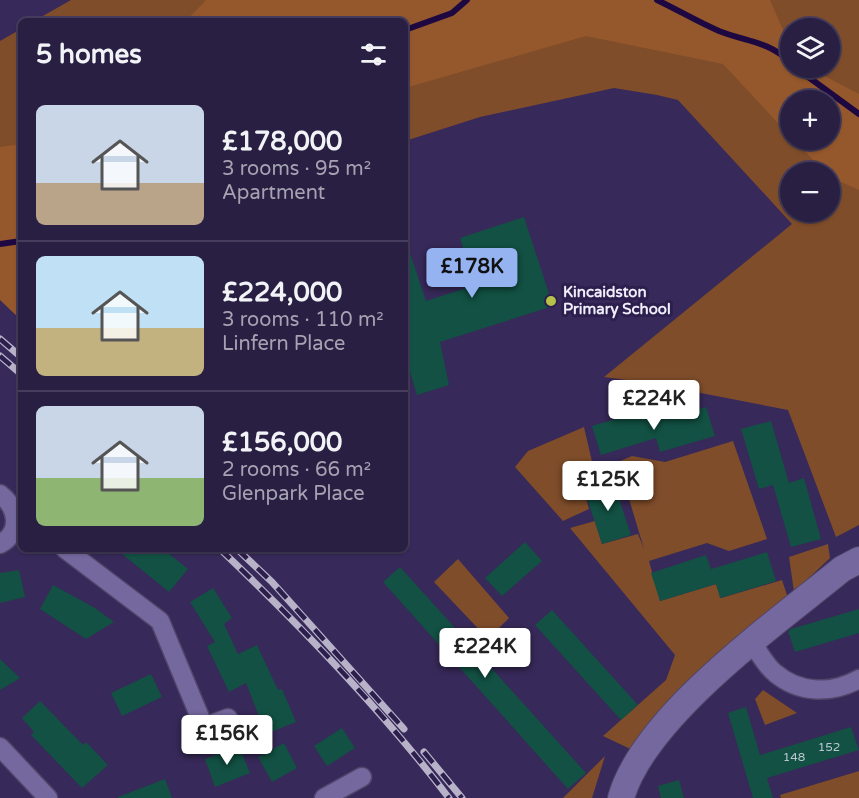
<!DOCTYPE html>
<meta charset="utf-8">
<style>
:root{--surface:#291f43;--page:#352c4e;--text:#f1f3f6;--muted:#a5a2b2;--line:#453d5c;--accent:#95b2f1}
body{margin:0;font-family:"Varela Round",sans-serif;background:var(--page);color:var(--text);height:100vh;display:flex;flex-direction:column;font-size:22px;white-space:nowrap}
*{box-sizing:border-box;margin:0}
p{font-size:20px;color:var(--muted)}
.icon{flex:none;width:33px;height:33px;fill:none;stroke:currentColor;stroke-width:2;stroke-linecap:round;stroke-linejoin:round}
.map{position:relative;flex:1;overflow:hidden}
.sheet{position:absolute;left:18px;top:18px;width:390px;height:534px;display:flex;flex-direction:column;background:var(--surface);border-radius:9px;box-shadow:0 2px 4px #0004,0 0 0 2px var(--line)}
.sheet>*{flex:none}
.fabs{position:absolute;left:780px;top:18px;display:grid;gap:12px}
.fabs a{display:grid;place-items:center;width:60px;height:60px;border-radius:50%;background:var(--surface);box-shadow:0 2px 4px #0004,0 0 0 2px var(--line);font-size:30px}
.price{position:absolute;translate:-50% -51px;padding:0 14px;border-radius:6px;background:#fff;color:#222;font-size:20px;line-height:39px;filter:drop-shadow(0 2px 3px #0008)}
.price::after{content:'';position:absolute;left:50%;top:36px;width:18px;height:14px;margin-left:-9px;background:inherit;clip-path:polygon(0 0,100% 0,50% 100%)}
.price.selected{background:var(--accent);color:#111}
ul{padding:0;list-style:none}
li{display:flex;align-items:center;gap:18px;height:150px;padding:0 18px}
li+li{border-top:2px solid var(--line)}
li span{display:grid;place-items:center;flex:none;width:168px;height:120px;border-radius:9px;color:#555}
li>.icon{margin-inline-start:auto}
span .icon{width:72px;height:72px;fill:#fffc;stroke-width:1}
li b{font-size:26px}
h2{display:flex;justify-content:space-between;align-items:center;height:72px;padding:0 18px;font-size:26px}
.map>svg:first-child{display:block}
</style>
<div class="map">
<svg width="859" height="798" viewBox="0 0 859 798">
<rect width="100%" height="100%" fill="#372959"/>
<!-- green -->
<path fill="#7f4d2a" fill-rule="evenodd" d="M71,0H859V525L836,537L788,410L649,383L604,377L792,224L678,100L657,95L614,88L480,117L405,141V21H34ZM790,28H830V68H790ZM790,100H830V140H790ZM790,172H830V212H790Z
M21,29V292L0,270V41Z
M584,427L594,470L583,487L589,509L563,521L515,467L528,451Z
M733,441L767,539L729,551L707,543L649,561L660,601L716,584L721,598L782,580L792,610L643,755L603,736L666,680L675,655L570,528L595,521L602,544L638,534L644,549L618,462L632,456L665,462Z
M828,544L830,558L794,592L789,557Z
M458,559L509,618L488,639L434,582Z
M763,690L797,713L765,725L755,699Z
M605,756L592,798H563Z
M859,771V798H781L780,795Z"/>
<!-- forest -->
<path fill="#95582c" d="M206,0H770L790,46V68H809L859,94V190L830,177V172H825L794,140H830V100H790V136L723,64L586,36L405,88V21H186Z
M21,144V320L0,300V147Z"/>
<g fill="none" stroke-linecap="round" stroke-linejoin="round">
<!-- stream -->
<path stroke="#1e0841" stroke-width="6" d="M657,0C678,10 698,22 719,31C747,42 768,41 790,62
M405,30L452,13L467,0
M796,68L859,114
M0,244L21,241"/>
</g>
<!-- building -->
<path fill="#125143" d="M524,217L553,306L440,342L449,385L417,395L405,356V247H408L426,301L475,285L460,238Z
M706,407L715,436L660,452L656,438L601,455L592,426L646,410L650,423Z
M771,421L789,483L804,478L821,539L791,547L773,485L759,489L741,429Z
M613,480L631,535L602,544L584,489Z
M525,542L542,561L502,596L485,578Z
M116,549H163L188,569L169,592Z
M767,552L776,581L720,598L716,584L660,601L651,573L706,555L711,569Z
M400,567L586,773L568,789L383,582Z
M19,570L25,597L0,603V573Z
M53,585L95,608L114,622L86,639L40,609Z
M213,588L232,618L224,624L238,654L257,645L278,690L282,689L296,722L266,734L246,683L229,692L207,646L215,642L190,602Z
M859,609V633L795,652L788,631L791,629Z
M552,610L638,705L621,720L535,625Z
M0,659L20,678L0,690Z
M151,674L162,697L122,716L111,693Z
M40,701L83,745L86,742L108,765L82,788L31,735L34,732L22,718Z
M746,707L760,755L851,727L859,750L767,778L773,798H753L728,713Z
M342,728L355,748L327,766L314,746Z
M284,743L297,768L272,782L258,757Z
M239,746L250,773L215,787L205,759Z
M165,779L172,798H118V797Z
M679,780L684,798H661L658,786Z"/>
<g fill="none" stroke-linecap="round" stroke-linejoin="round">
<defs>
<path id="street" d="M0,494C18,508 22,532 0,544
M65,549L160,621L204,727L228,718
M752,643C759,652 766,666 775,673C800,694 832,694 859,679
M0,747L48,798
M324,798L362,777"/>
<path id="secondary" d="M621,798C644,716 776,623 842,569L859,560"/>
</defs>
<!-- street casing -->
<use href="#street" stroke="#51456a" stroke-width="21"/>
<!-- secondary casing -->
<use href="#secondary" stroke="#51456a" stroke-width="28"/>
<!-- street -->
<use href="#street" stroke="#75689e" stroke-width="18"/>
<!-- secondary -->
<use href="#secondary" stroke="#75689e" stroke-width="26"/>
<defs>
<path id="rail" d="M0,339L21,357
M0,356L21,374
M220,549C302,627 381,709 449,798
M237,549L272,582L404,729
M424,752L462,798"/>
</defs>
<!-- rail casing -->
<use href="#rail" stroke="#b8b2c9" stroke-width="7"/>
<!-- rail -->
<use href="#rail" stroke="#2d1f4d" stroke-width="4.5" stroke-dasharray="14" stroke-linecap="butt"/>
</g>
<!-- markers -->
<circle fill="#b6c149" stroke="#2d1f4d" stroke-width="2" cx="551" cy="301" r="6"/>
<g text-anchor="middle" stroke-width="6" stroke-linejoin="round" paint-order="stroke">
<!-- number labels -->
<g font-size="12" fill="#b8c7cc">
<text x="829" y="751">152</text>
<text x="794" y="761">148</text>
</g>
<!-- poi labels -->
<g font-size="15" font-weight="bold" fill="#f0eefa" stroke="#2d1f4d" text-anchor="start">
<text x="563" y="297">Kincaidston<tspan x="563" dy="17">Primary School</tspan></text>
</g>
</g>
</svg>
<div class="fabs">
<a><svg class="icon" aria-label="layers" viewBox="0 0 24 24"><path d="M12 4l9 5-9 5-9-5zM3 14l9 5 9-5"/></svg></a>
<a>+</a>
<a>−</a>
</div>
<b class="price selected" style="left:472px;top:299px">£178K</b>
<b class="price" style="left:654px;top:431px">£224K</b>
<b class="price" style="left:608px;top:512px">£125K</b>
<b class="price" style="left:485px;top:679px">£224K</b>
<b class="price" style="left:227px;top:766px">£156K</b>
<section class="sheet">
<h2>5 homes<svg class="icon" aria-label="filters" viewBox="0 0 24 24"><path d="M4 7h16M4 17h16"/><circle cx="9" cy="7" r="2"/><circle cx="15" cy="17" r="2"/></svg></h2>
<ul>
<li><span style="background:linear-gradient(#c9d6e8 65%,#b9a48a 0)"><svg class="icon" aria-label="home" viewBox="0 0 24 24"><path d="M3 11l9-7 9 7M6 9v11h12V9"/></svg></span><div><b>£178,000</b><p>3 rooms · 95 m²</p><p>Apartment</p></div></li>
<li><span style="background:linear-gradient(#bfe0f5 60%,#c2b280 0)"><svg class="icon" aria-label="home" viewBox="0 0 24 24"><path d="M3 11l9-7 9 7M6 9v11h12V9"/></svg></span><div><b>£224,000</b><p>3 rooms · 110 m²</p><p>Linfern Place</p></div></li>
<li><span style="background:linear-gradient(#c9d6e8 60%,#8fb573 0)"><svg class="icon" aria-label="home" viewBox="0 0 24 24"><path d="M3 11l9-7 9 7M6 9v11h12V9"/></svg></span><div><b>£156,000</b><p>2 rooms · 66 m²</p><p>Glenpark Place</p></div></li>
</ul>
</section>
</div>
